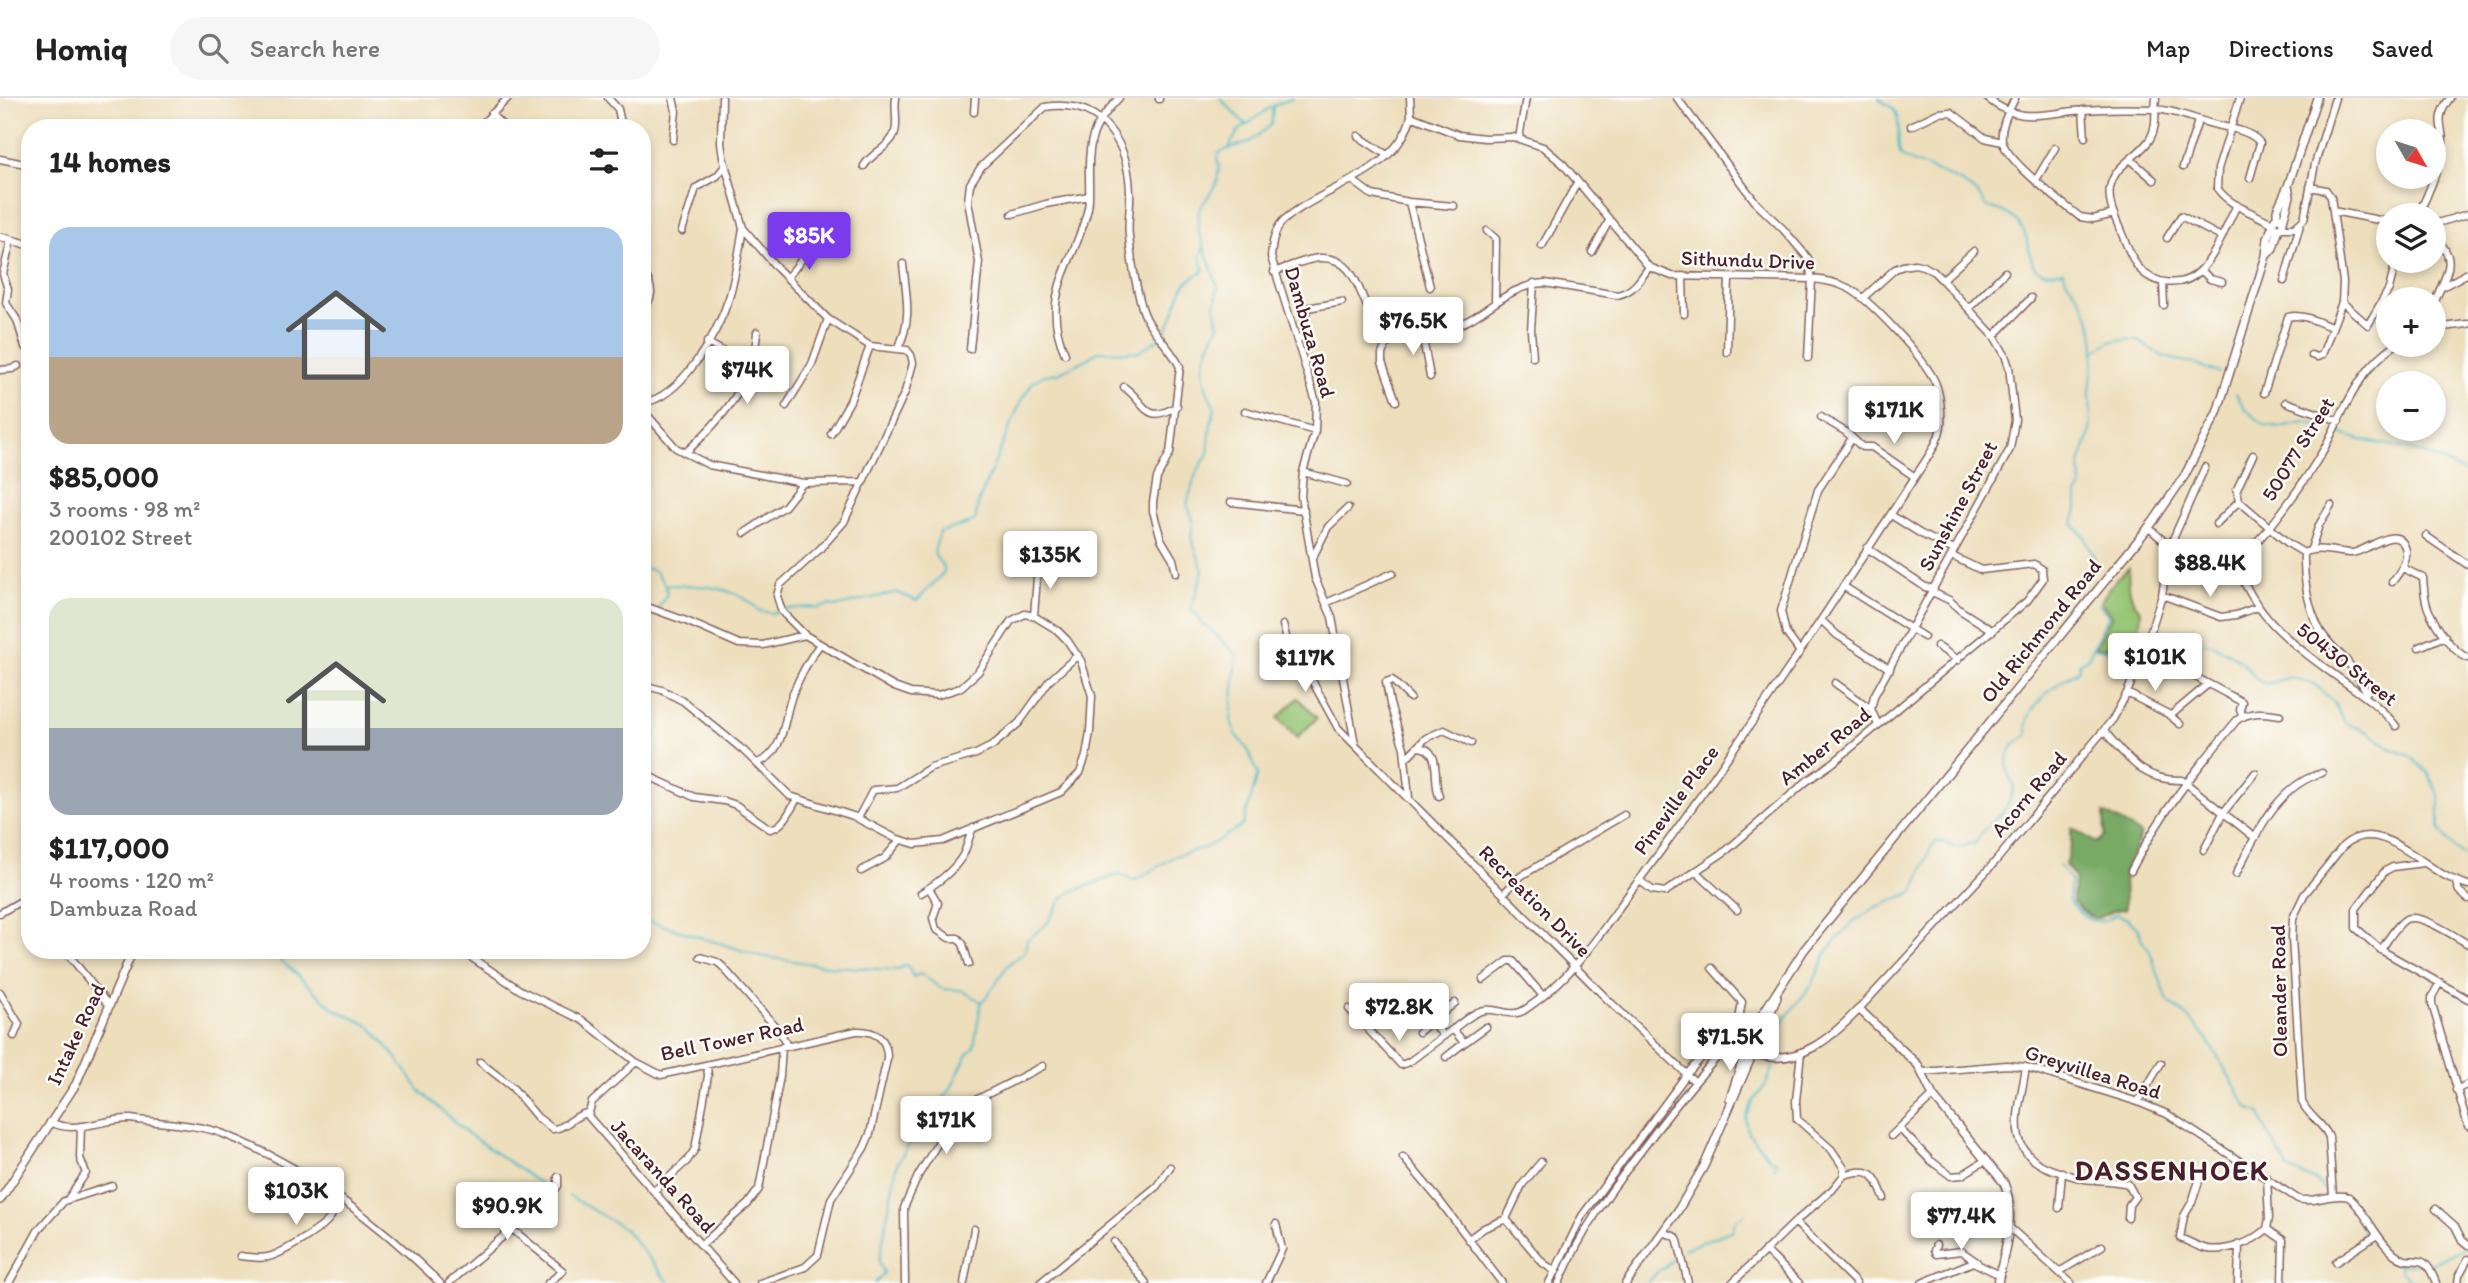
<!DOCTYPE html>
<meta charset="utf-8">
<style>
:root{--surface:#fff;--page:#f6f6f6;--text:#222;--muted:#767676;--line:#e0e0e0;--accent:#7c3aed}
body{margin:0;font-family:Itim,sans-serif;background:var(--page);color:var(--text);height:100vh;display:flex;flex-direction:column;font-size:26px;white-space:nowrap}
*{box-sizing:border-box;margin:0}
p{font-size:23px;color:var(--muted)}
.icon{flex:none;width:38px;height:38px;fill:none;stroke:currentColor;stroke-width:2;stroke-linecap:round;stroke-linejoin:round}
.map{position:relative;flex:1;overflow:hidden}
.details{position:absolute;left:21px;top:21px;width:630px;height:840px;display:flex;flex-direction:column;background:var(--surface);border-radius:28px;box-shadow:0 4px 10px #0003}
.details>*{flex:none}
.needle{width:46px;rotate:129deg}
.fabs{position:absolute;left:2376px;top:21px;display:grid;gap:14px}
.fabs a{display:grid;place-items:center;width:70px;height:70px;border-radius:50%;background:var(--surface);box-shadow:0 4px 10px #0003;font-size:35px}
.price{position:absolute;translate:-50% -60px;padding:0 16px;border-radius:7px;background:#fff;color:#222;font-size:23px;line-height:46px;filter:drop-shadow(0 2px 4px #0008)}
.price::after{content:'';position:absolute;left:50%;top:42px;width:21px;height:16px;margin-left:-10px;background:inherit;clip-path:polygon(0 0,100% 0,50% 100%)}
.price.on{background:var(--accent);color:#fff}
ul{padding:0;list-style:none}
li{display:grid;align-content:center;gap:14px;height:371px;padding:0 28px}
li span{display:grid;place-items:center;height:217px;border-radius:21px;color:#555}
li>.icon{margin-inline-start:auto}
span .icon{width:126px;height:126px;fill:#fffc;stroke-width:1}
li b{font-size:30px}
h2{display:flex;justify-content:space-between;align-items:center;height:84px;padding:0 28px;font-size:30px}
header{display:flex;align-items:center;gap:42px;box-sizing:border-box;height:98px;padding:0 35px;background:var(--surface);border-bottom:2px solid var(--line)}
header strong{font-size:33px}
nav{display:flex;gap:38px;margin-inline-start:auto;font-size:24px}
.search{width:490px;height:63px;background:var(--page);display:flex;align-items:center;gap:18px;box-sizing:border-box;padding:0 24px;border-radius:38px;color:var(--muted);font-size:26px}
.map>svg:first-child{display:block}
</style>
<header>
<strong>Homiq</strong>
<div class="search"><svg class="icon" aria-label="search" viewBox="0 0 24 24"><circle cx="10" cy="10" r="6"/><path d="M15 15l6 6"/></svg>Search here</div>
<nav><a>Map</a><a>Directions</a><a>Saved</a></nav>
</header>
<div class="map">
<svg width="2468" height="1185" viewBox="0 0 2468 1185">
<rect width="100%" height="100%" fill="#fdfcf7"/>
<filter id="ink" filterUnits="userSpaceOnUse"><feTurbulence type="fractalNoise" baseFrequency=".0143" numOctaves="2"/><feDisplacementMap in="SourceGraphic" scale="14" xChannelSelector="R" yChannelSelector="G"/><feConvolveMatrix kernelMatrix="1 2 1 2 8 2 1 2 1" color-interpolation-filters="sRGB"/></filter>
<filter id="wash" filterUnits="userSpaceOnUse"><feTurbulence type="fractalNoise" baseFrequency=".00686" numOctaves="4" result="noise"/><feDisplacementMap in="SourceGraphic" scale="28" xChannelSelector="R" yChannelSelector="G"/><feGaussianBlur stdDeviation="1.57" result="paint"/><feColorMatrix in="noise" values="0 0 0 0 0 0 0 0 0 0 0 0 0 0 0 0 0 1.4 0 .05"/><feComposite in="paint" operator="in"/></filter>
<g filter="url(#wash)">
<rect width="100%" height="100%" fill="#eddebc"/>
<!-- green -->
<path fill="#95c473" stroke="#70724f" stroke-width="2" d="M2129,470C2127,484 2130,503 2141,513L2138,547C2124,546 2111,550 2096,549L2112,517L2100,504L2117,480Z
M1298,600L1317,620L1297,640L1278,620Z"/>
<!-- forest -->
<path fill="#78aa65" stroke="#616448" stroke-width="2" d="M2104,715L2141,736L2124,775L2125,811C2098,811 2103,836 2073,803L2075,779L2065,767L2071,746V729L2096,745L2105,738Z"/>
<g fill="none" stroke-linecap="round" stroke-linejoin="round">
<!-- stream -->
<path stroke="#4cb9c6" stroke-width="2" d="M1220,0L1246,27
M1879,0C1884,6 1893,8 1896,16C1902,29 1895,44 1901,58C1930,75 1969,78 1987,109C2044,121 2019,164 2041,173C2046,175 2057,173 2063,173L2066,181L2083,205L2091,223L2095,246L2090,295L2091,324L2089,340L2080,365L2081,391L2077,397V412L2073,426L2084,438L2095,461
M1229,50L1238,33L1271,9
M1162,237C1181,216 1171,186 1202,175L1204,171L1200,158L1203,150
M2094,254L2111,243L2135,241L2164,259L2191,265L2219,275
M2236,296L2245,311L2265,327L2279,329L2305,324L2322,328
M2338,334C2361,345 2383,344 2407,351C2429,356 2448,366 2468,376
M642,469L655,473L665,487C696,487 738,487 759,513L773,515L778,513
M658,510L667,496L665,487
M784,511L812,509L816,511L830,507L835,509C856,503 876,500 896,494L917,503L944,474V469C930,454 934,454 940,434L968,426L975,422L979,402L1021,303L1033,284L1044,277L1058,275L1087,261L1098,253L1139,254L1158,241
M642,515L651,518
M642,531L654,515
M642,546L645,554L642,564
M2094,550L2109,552L2123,548L2142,552
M2148,553H2167L2187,545H2209L2229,555L2243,565L2258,583L2268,586L2290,579L2314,586L2333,603L2345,625L2366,633L2387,647
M2388,649L2410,658L2428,675L2439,697V731L2455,751L2468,761
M2002,719L2009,725
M2059,768L2071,783L2069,803C2085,821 2095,831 2116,816L2128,821L2138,831L2142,842L2149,851L2168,903L2190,921L2210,946L2248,1010L2262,1016C2264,1037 2280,1052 2288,1071L2316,1083L2326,1093
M642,821L760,858L827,868L898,872L904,867L908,868L913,879L921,876L942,891L961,892L980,903
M267,852L291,871L334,911L370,928L396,959L420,993L467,1035L542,1087
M1778,950L1780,927L1813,885L1828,852L1837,841L1854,824L1876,809L1914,794L1931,749L1938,743C1950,745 1958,755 1969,745L1975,746C1987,719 2008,722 2014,688C2005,674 2004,655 2018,643C2021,641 2025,639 2028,636C2021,615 2047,594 2062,583C2068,578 2074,577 2079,571V565L2088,560L2109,517L2098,506
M1774,1070L1777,1065L1775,1062L1772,1063L1748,1035L1746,1020L1753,1004L1767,985L1775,962
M569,1098L625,1131L669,1185
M2344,1101L2356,1116L2365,1139
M2372,1144C2387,1162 2392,1168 2416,1166
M1684,1151L1733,1132L1735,1123L1745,1116
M2430,1166L2467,1149
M2400,1168L2401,1173L2414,1185
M875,1185L884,1175L879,1164L897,1066L909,1046L950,992L966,959L974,949L981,904C998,890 1002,864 1024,856L1027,842L1046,827L1062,801L1071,794L1120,776L1132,783L1141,779L1175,758L1207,749L1243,727L1258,676L1248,652L1236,636L1231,622L1237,557L1208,529L1200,525L1198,518L1191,512L1203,472L1191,440L1193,422L1187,406L1196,375L1208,356L1211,325L1215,310C1197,276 1201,259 1219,228L1215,208L1218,189L1198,132L1199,112L1217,85L1219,69L1217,60L1220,54L1251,43L1271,27L1273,8L1293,0
M1647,1185L1660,1171H1664L1678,1156"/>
</g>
</g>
<g filter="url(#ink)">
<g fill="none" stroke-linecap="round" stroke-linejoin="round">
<defs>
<path id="minor" d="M608,0L618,11L622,30
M1159,0V1
M1410,0L1411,18L1459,37L1485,40L1513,39L1543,49L1563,66L1649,169L1672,178L1812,181C1825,182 1836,184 1848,190C1870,201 1925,261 1935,284C1940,296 1942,314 1941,327C1939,346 1925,363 1915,379C1827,514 1739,648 1643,777C1605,826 1579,876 1526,911C1512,921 1500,910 1485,912C1474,913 1462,925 1453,931L1464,945L1486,929
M1677,0L1757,106L1783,131L1808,160L1812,181L1808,260
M1987,0C2017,25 2039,17 2074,13C2099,10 2128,10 2154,11C2176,12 2196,22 2216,27C2230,30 2252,33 2260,45L2250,80
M2015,0C2009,13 2000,28 2002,42C2005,62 2062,105 2080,119L2093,121L2114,116
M2156,0C2154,15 2158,27 2150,41C2138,60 2114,66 2110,90C2107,107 2118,125 2124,141C2128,150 2132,161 2138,169C2154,188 2183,190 2200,173C2217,156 2226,128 2237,107
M2240,0L2218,71L2217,90C2229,108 2255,115 2273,126
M2083,12L2085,39
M974,14L975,0
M491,16L505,30
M1911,28L1938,15L1951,14L1985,40L2002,44
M478,30L508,0
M1358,38L1387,57
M1519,40L1526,0
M673,42L676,13L673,0
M0,61L30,67
M2130,61L2154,82
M864,68C871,55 891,49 895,34C898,24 894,11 896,0
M2183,69L2198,23
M1352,82L1372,97L1409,104L1454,108
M2036,82L2055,50
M2310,89L2326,92L2331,99L2343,184L2342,204L2368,227L2389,191L2396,163
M1409,104L1430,189
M2333,113L2389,124
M1012,116L1046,106L1089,98
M2418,117C2428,97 2437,76 2442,53C2447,29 2431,25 2450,0
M2434,126L2468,116
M2281,130H2294L2304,121L2315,66L2335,0
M682,133L696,90L717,78L725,68
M1487,133L1496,141L1495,204
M2434,138C2462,164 2443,178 2434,207
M2167,140L2181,118L2221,139
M11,142L3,176L8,191L6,205L17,222L25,249
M1542,148L1577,85
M1592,154L1609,123
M642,166C648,188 659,192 642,213
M2201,172L2210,181L2222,184
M1274,174C1288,169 1305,161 1320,160C1372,158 1353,235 1402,238C1420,239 1460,229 1474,219C1498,204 1515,187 1545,185L1617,197C1633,194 1640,182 1649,169
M1683,178L1684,216
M787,180L810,151
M1942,182L1974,153
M2284,183L2300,127
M2163,184L2164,207
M2442,189L2468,175
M1863,200L1895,171L1903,168L1915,166L1923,168L1933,173L1942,182L1994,238L2005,257L2009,269L2015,322L2010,351L1874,598L1871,611L1878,627
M1969,210L2005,174
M2434,230L2468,226
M1422,235L1430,279
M1391,236L1382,256V264L1396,303
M1994,238L2031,200
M1297,242L1302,238L1307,210L1342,204
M707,244C721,254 737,258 749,269
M898,250C913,222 906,196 903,166
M970,251L979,164L968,103L970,86L981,69L1045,9C1104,0 1129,48 1130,95C1131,110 1127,123 1129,138C1131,160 1135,184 1141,206C1148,234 1169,245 1180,269L1170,355L1157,380L1153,404V413L1161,441L1173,461L1176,475
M1727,254L1729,180
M1065,256C1038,195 1076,165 1088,110C1090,100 1089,88 1089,78C1088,41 1093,27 1119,0
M2311,257L2317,259L2322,257L2342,204
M1533,259L1531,232L1534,185
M0,272L12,271L18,268
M1124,289C1147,305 1144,328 1177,308
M2264,295L2288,219C2302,215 2318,224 2331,229
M2286,304L2339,323
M642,305C682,300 718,234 729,200C736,177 739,153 743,130
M786,308L812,266L828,221
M642,311L676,350L709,367L803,385L862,384
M1245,313L1315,333
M1821,319L1846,334L1862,349H1872L1915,379
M831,336L850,303L870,248
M685,355C721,322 754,286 757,234
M2253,357L2237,391L2239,403L2289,446L2304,455
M1303,374L1347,386
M1231,404L1304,412
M1891,417L1921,436L1954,452
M2216,426L2239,403
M2148,429C2166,445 2182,461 2206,465C2220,467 2235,461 2246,453C2268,438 2310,375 2324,351C2337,327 2348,298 2365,276C2373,265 2384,255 2395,247
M745,435L785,408L803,385
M2426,438L2468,467
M1867,450L1925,489L1934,491
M2311,451L2319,427L2331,407
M2304,455C2303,481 2308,511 2321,534C2328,545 2337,553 2346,562C2354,572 2360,583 2367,594L2364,596
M2304,455C2318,447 2336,455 2352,455C2367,454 2396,425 2405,449C2410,462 2399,475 2392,484
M1313,459L1328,429L1348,410
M2234,460C2253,514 2280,537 2325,570C2350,589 2376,603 2396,628
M2403,470L2423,480C2424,491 2424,502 2429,513C2436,528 2452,554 2468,560
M1843,488L1924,539
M1932,494L1949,502L1960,512L1993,533
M2162,497L2221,519L2236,517L2258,509
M1326,505L1393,475
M642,507L686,523L739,546L763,547L805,537
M1034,518L1038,466
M1821,522L1837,537L1890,571
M1283,527L1289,550L1310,579L1338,630L1607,901L1694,983
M1937,548L1958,562
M2419,549L2445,538
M1800,554L1786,535L1781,513L1818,392L1852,340
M2190,576L2242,604L2240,612L2243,619
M1835,585L1871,611
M643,587L662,592L683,603L744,653L790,698L853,718L895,740L915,746L943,743L1061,694L1080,675L1086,658L1090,634L1092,598L1081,563L1067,542L1057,532L1034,518L1025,516L1011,523L978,574L960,590L938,597L911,595L894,589L805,537L782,514L777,498L780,487L820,451L844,424L905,294L913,265L911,257L907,252L870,248L828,221L778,171L743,130L723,59L721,45L722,0
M2127,595L2168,616L2180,626
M2170,618L2207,587
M2104,633C2128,660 2142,683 2182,682L2255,740
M1355,646L1332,519L1315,480L1301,398L1303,374L1315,333L1316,304L1271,159C1272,149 1273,138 1279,128C1283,121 1292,116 1299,111C1338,85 1400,69 1411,18
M1417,649C1443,650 1432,680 1439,698
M1405,661L1426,640L1444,632L1471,645
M757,665C786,656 783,618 793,595C800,578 809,561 820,546
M642,675L694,699L724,703L736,707L770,731C784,729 790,712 797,701
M1409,700L1404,650L1390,606L1386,584L1392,582L1410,600
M858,720L873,692L897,690L931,669L976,656L992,648L1019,625L1049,583L1078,557
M2204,752L2223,715L2255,675
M2423,765L2393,769L2385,773L2356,811V830L2381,852L2468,901
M861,773L885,760L900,742
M1695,773L1737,812
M2131,773C2158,718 2198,669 2237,622C2250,613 2265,614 2280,617
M2236,776C2256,737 2277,687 2322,675
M1639,782L1652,792L1665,794L1727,752L1807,683L1834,664L2027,503L2043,481L2042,471L2034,466L1981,472L1952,458
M2455,782L2459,793L2468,801
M929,790L938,805L933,820L936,831L949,840H958L963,846L969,866
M921,795C937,785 953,774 963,757C967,749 969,739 973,730
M1504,795L1521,778L1624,717
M0,815L21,803L30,808
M65,852L109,908
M460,852L520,892L582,922L636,964L661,977L856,933C875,932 888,940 887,961L870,1036L864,1050L831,1101L818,1157L805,1169L760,1185
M2381,852C2388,842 2396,827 2406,821C2421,815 2454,838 2468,846
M700,859L717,864L722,868L781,935L787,948
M1712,870L1742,904L1736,938
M1483,882L1508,863H1513L1543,898
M2440,884L2432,899V906L2468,1028
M0,894L19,926L14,938
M1349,911L1401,967L1409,964L1453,931
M1859,911L1995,764L2113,621L2127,595L2147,545L2162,497L2170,448L2205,369
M1419,934L1431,924
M1444,938L1431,924L1455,905
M1446,959L1464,945
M480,964L512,989L537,1019L553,1031C567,1030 573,1017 587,1015
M636,964L592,1004L588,1018L734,1185
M2026,969C2020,1011 2001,1054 2053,1072C2063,1075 2074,1079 2085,1081C2099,1083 2114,1082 2128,1086L2135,1099L2129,1107L2128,1120
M1923,974L2007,967L2026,969L2138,1004L2167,1016L2298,1101C2315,1106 2332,1094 2349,1099C2367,1115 2375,1140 2394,1156C2414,1173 2422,1147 2436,1185
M2456,992L2468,986
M2138,1004L2161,965
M50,1024C76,1037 104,1020 131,1021C156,1025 198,1026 221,1035C304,1067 377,1123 440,1185
M1899,1030L1930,1062L1951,1078L1962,1077L1986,1062
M1891,1038L1933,998
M1403,1059L1439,1102L1502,1185
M1541,1064L1522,1087L1506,1121L1543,1165L1556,1174
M1844,1077C1872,1069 1874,1075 1884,1100
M2201,1077L2192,1104L2184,1118L2180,1140C2188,1143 2198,1149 2207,1151C2227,1154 2253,1144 2267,1131L2269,1120L2267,1080
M654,1093L687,1063L695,1051L708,978L707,967
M467,1094L563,1173L548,1185
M2333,1098L2329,1039C2323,1025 2308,1018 2302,1004L2292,840L2293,820L2304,797L2343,748C2375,719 2414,760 2442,776C2450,781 2459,784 2468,787
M68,1101L86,1075L80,1060L81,1028
M2059,1110L2062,1074
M2436,1111L2455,1128L2462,1142L2468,1147
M1795,1124L1856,1185
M2008,1128L2071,1185
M2267,1131L2283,1142L2282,1185
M1663,1134L1676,1139L1678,1143L1688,1185
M1469,1141L1484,1130L1506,1121
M1114,1144L1146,1185
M701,1147L748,1106L759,1091L780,978L782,949
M1936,1147L1934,1153L1936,1156L1961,1153L1977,1164
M1765,1152L1799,1185
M240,1158C249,1159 259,1161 268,1159C281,1156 329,1128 332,1116C334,1109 317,1092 313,1083
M2336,1164L2377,1137
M2059,1174L2102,1148
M9,1185L39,1131L64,1103L112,1088
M449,1185L550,1098L558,1088V1079
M905,1185L904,1110L918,1078L954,1018L972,1004L1043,968
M964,1185L974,1131
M1040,1185L1157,1088L1170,1069
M1266,1185L1282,1151L1276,1126
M1549,1185L1582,1118L1687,976L1718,941L1736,938L1749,943
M1559,1185C1581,1133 1610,1093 1644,1049C1670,1014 1696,981 1726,950L1732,948L1745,950
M1732,1185L1795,1124L1833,1091L1844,1077V1070L1831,1051L1797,1021L1796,1003L1801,954
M1922,1185L1973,1164L2000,1177
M2238,1185L2239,1146
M2458,1185L2459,1177L2468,1161"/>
<path id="tertiary" d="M2273 125a5 5 0 1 1 10 0a5 5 0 1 1-10 0Z
M2277,120V112L2288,88L2317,0
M2283,123L2290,98L2288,88
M0,139L30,147
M2266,158L2273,150L2279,130
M1750,943L1758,923L1804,852L2153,424L2185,377L2217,315L2266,158L2268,140L2273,127
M1757,948L1777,899
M1754,955C1797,971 1832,939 1859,911L1918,967L1933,998L2004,1085C2017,1117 2004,1153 1998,1185
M1730,1001L1746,952
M0,1102L76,986L133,852
M1626,1185L1677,1114L1704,1068L1753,955"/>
</defs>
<!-- minor casing -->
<use href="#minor" stroke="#83625e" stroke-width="9"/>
<!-- tertiary casing -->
<use href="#tertiary" stroke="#83625e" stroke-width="10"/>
<!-- minor -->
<use href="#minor" stroke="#fff" stroke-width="6"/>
<!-- tertiary -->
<use href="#tertiary" stroke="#fff" stroke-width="7"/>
</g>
</g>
<g text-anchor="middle" stroke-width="5" stroke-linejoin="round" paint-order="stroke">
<!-- street labels -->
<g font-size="21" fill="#4a1f2b" stroke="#fdfcf7">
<text transform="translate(1748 162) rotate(2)" y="7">Sithundu Drive</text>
<text transform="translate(1310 234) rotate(74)" y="7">Dambuza Road</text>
<text transform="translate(2298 351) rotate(-58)" y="7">50077 Street</text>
<text transform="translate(1958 408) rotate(-62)" y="7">Sunshine Street</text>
<text transform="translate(2041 533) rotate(-51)" y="7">Old Richmond Road</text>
<text transform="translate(2347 566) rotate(38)" y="7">50430 Street</text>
<text transform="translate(1825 648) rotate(-39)" y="7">Amber Road</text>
<text transform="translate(2029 696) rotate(-50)" y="7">Acorn Road</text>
<text transform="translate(1676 702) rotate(-54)" y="7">Pineville Place</text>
<text transform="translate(1535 803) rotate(45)" y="7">Recreation Drive</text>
<text transform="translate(2279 893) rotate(-91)" y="7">Oleander Road</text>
<text transform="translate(76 936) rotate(-65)" y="7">Intake Road</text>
<text transform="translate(732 941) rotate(-12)" y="7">Bell Tower Road</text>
<text transform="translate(2093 974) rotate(17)" y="7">Greyvillea Road</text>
<text transform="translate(663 1078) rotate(48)" y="7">Jacaranda Road</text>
</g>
<!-- district labels -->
<g font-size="28" font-weight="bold" letter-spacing="2" fill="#4a1f2b" stroke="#fdfcf7">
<text x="2172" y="1082">DASSENHOEK</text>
</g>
</g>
</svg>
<div class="fabs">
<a><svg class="needle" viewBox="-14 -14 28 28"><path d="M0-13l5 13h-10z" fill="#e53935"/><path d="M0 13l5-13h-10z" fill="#767676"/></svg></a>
<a><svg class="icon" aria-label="layers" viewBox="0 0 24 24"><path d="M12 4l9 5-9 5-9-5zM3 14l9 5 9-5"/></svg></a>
<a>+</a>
<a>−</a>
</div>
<b class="price on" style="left:809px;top:174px">$85K</b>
<b class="price" style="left:1413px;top:259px">$76.5K</b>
<b class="price" style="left:747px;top:308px">$74K</b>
<b class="price" style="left:1894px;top:348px">$171K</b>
<b class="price" style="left:1050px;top:493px">$135K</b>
<b class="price" style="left:2210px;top:501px">$88.4K</b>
<b class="price" style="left:2155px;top:595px">$101K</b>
<b class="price" style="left:1305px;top:596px">$117K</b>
<b class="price" style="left:1399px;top:945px">$72.8K</b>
<b class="price" style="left:1730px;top:975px">$71.5K</b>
<b class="price" style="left:946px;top:1058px">$171K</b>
<b class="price" style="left:296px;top:1129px">$103K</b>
<b class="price" style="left:507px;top:1144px">$90.9K</b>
<b class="price" style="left:1961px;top:1154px">$77.4K</b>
<section class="details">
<h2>14 homes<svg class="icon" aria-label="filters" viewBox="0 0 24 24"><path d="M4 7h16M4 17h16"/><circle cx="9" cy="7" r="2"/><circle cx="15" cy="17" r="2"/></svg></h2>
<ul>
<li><span style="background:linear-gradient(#a9c7e8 60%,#b9a48a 0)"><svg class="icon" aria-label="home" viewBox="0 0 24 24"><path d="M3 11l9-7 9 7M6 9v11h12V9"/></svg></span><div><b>$85,000</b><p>3 rooms · 98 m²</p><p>200102 Street</p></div></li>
<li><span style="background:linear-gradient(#dfe7d0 60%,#9aa5b1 0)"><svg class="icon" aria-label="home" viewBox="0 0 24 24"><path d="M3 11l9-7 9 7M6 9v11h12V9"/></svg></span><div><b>$117,000</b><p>4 rooms · 120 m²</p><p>Dambuza Road</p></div></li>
</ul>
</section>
</div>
